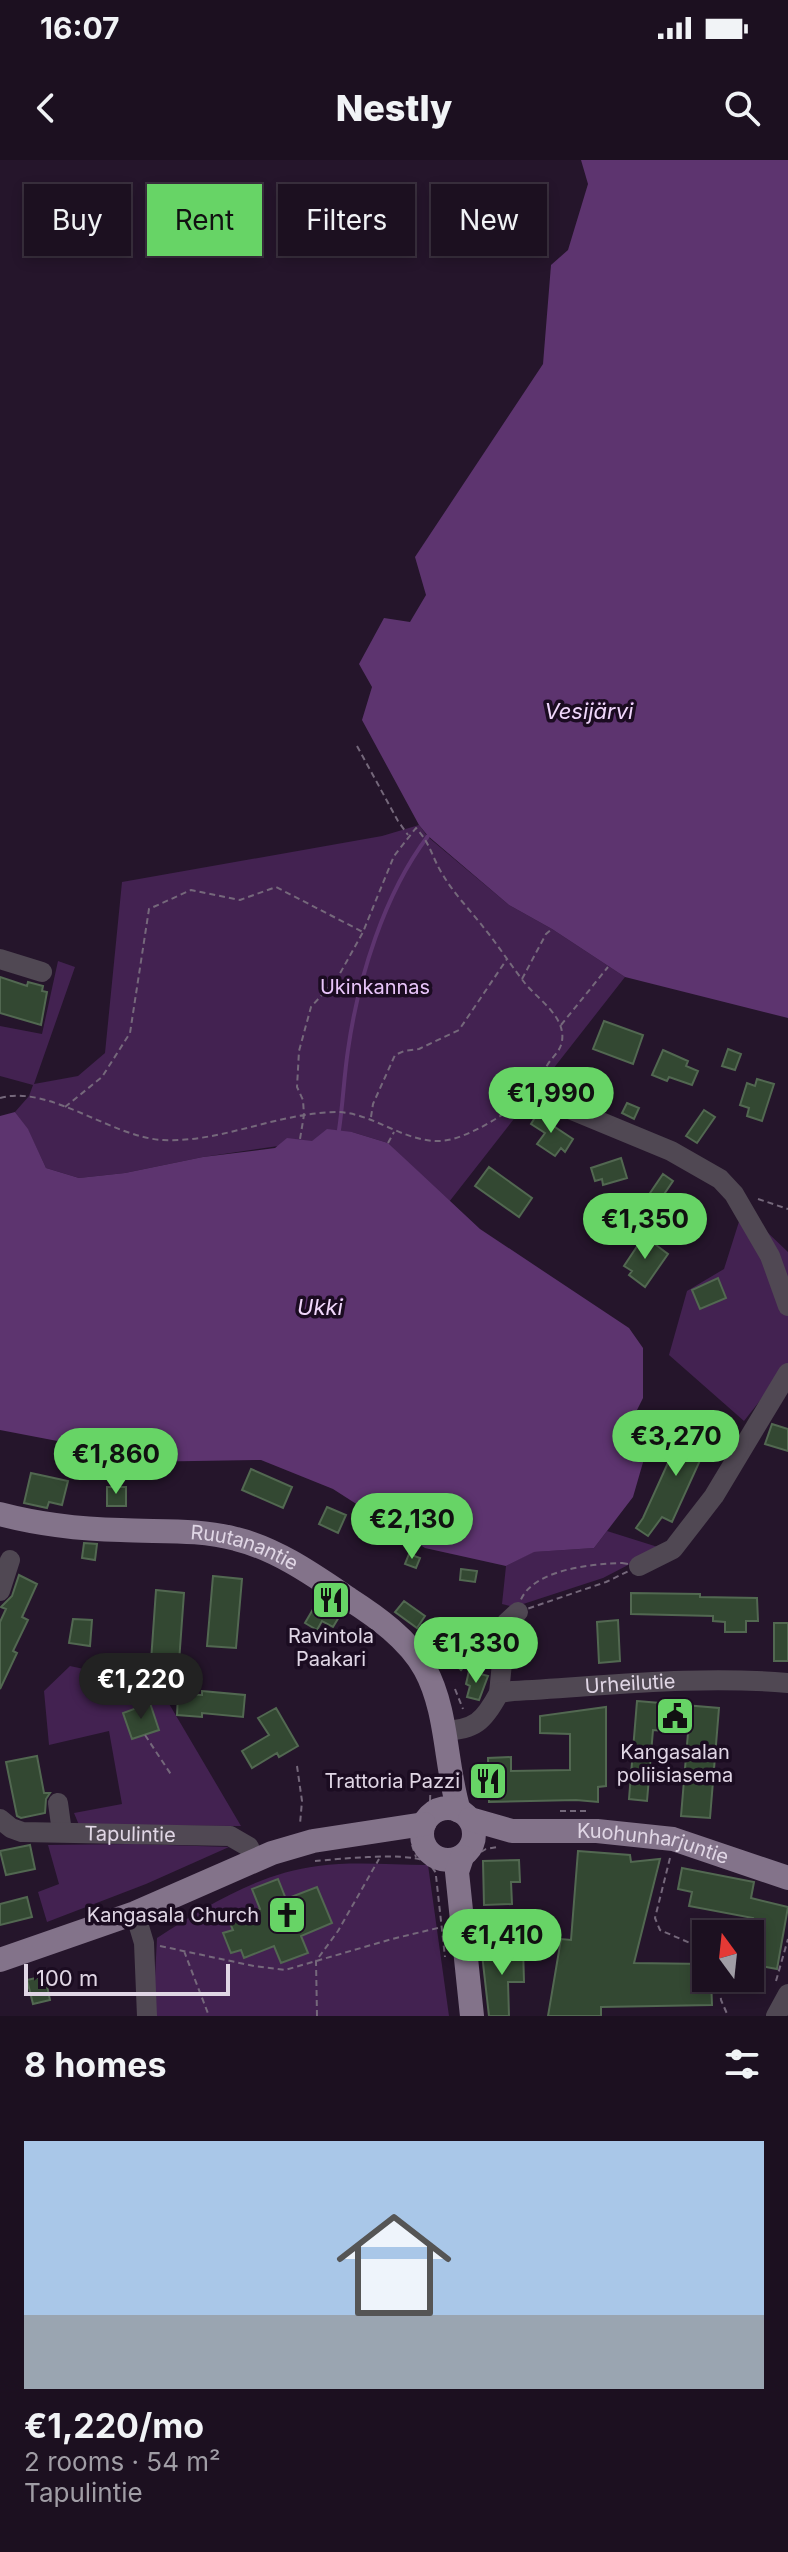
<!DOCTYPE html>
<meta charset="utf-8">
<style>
:root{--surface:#1c1020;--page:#291e2d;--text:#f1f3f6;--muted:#a09da5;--line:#3a303e;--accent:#67d466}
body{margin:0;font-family:Inter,sans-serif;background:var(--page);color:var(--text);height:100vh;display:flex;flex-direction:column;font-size:30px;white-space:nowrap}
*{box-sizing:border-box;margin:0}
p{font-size:26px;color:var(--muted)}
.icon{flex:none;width:44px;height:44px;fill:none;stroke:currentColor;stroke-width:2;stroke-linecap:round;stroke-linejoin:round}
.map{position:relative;height:1856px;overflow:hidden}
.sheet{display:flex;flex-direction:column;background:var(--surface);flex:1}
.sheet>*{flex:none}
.guide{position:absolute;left:24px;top:24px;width:740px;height:72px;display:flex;gap:16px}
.needle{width:52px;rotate:345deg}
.fabs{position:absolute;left:692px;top:1760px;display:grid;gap:16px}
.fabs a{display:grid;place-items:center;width:72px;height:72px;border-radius:0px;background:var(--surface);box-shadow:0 4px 12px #0003,0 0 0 2px var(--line);font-size:40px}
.scale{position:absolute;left:24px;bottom:20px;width:206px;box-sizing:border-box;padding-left:8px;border:4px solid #e0d6e5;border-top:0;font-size:22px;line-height:28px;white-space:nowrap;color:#e0d6e5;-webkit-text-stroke:6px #1b0c21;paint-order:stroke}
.price{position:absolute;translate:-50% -68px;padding:0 18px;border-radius:28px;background:var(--accent);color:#111;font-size:26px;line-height:52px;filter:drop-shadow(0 2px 4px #0008)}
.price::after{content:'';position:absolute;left:50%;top:48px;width:24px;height:18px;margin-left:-12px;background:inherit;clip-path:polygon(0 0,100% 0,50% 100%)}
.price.selected{background:#222;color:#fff}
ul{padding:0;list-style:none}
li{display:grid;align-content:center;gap:16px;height:424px;padding:0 24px}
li+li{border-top:2px solid var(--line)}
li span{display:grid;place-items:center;height:248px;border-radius:0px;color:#555}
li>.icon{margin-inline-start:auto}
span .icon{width:144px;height:144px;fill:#fffc;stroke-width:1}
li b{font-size:34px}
h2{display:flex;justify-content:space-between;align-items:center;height:96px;padding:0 24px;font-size:34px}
.tag{padding:0 28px;border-radius:0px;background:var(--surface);box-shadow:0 4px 12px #0003,0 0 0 2px var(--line);font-size:28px;line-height:72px}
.tag.selected{background:var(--accent);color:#111}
.status{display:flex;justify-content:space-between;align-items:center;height:56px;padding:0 40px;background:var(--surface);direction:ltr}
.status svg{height:22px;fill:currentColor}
header{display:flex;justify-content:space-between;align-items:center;height:104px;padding:0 24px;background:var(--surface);font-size:36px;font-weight:800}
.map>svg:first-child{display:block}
</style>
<div class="status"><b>16:07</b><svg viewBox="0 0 49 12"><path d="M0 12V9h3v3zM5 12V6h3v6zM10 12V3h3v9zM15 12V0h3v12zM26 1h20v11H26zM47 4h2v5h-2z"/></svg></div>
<header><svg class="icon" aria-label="back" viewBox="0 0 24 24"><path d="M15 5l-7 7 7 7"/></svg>Nestly<svg class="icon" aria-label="search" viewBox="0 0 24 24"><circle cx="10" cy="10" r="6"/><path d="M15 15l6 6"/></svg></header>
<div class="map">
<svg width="788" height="1856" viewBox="0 0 788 1856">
<rect width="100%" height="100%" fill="#25152b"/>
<!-- green -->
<path fill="#432251" d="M419,665L428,677L509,745L552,769L625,817L449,1042L388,983L352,972L313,981L203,997L125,1013L79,1018L46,1008L28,970L15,952L29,936L33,925L0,916V866L42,874L58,801L75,807L34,924L78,916L105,893L122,722L382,676Z
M743,1049L788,1092V1205L744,1261L669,1195L687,1131L724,1109Z
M607,1371L661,1388L603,1418L514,1447L502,1444L506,1406L533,1392L594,1388Z
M70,1506L158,1525L241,1666L79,1665L74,1653L122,1644L109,1571L49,1585L44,1531Z
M134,1684L229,1687L146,1724L47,1762L38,1732L59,1724L48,1685Z
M428,1705L449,1856H153L157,1778C205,1747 259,1713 318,1706C354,1701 392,1705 428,1705Z"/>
<!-- water -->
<path fill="#5d346f" d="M581,0H788V858L625,817L552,769L509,745L428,676L419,665L362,560L372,527L359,504L384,458L410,462L426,435L415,397L543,204L551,105L568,90L588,24Z
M15,952L28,969L46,1008L79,1018L125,1013L203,997L275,988L287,978L312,981L327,969L352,972L388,983L480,1069L629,1168L643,1188V1238L632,1260L644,1299L633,1337L594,1388L534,1392L506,1406L425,1388L333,1329L261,1300L134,1302L73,1284L0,1270V956Z"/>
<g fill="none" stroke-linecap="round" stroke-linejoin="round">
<!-- stream -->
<path stroke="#5d346f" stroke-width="4" d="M339,970C343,943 344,916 348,890C358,819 384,734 428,676"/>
</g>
<!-- building -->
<path fill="#334832" stroke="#526851" stroke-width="2" d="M0,817L27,826L28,822L43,826L42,831L47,832L41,865L0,853Z
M604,861L643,875L633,904L593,889Z
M728,889L741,894L735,910L722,906Z
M663,890L688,901L686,906L698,911L692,925L669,917L667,921L652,915Z
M757,919L774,924L762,961L747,956L749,948L740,945L747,923L755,926Z
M627,943L639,948L634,959L622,953Z
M704,950L715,957L697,983L686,976Z
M539,951L552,960L549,963L573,979L565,992L561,988L555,996L537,984L545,973L531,964Z
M621,998L627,1018L603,1025L602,1019L595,1021L591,1008Z
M489,1007L532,1038L519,1057L475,1026Z
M663,1014L673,1021L658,1043L648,1036Z
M644,1076L668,1094L645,1127L629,1115L632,1111L624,1106Z
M718,1118L726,1138L700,1149L692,1130Z
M686,1263L712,1274L672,1362L662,1357L648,1376L636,1368L643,1358Z
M772,1264L788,1269V1291L765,1284Z
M251,1309L292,1327L283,1348L242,1330Z
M31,1313L68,1321L62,1345L49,1342L47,1348L24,1343Z
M107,1327H126V1346H107Z
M327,1347L346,1355L338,1373L319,1364Z
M84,1383L97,1384L95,1400L82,1398Z
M409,1394L420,1398L416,1408L405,1404Z
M461,1409L477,1411L475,1422L460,1420Z
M19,1415L37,1424L22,1457L28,1460L13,1491L17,1493L0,1529V1462L6,1449L1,1447L12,1436Z
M213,1416L242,1419L236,1488L207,1486Z
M156,1430L184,1433L179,1502L151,1501Z
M631,1433L700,1434V1437L757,1438L758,1461H746V1472H725V1462L713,1461V1456L631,1454Z
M319,1439L342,1452L333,1467L322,1461L317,1470L305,1463Z
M404,1441L425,1456L417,1468L395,1452Z
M73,1459L92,1460L90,1486L69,1483Z
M618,1460L620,1501L599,1503L597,1462Z
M774,1463H788V1501H774Z
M457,1483L472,1497L461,1510L446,1495Z
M469,1511L488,1516L479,1540L467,1537L470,1526L466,1524Z
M202,1531L245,1535L243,1557L202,1553V1557L177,1555L178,1534L202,1535Z
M637,1541L719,1548L710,1658L681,1656L688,1573L653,1570L647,1641L629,1639Z
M150,1543L159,1570L132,1579L123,1553Z
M606,1547V1626L598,1627V1642L576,1640L489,1642L488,1598L511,1597V1611L570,1610V1574L540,1573V1556Z
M276,1548L298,1586L279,1597L277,1593L252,1608L242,1591L269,1575L258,1558Z
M37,1596L44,1633H50L46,1639L45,1653L21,1658L17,1656L6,1602Z
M30,1685L35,1709L6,1715L0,1691Z
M578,1691L630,1695L631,1702L660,1699L634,1803L706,1804V1818H711L712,1845L601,1847V1856H548L561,1779L571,1780Z
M519,1700L520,1722H511L512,1744L484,1745L483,1701Z
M682,1708L754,1722L751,1738L788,1747L777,1809L750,1804V1776L753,1758L689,1746L692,1732L678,1729Z
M278,1719L286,1739L317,1727L332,1763L301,1776L308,1793L281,1803L274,1786L244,1798L241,1790L231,1793L223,1773L233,1770L229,1761L260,1749L252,1729Z
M27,1737L32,1757L0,1765V1744Z
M488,1787H523L524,1822H508L509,1856H489L482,1794H488Z
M45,1816L50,1840L33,1844L27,1820Z"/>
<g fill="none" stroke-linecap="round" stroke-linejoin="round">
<!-- path -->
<path stroke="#75687b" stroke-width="2" stroke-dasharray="6 4" stroke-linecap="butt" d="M357,586L398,661L408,675
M522,819L546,774L552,769
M561,865L608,807
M0,938C49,924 113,978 163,980C220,983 277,953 336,952C376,952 411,990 453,979C479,971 511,952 530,931C538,922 543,911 550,901C555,895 561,889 562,881C566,856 537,839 524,822C510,804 498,785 484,768C471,751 454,734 443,715C432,698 431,684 416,668L394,696L363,772L338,817L311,847L299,891L297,927L303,940L304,955L300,979
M65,947L102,917L130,873L149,749L191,730L240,740L276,727L363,772
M371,957L373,944L395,895L404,891L419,889L459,870L507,799
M388,983L394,972
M758,1039L788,1049
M622,1403L639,1406L606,1422L518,1452C520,1410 590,1404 622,1403Z
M455,1529L463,1549
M145,1575L172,1616
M297,1606L302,1641L300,1664
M430,1641L431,1616
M560,1651H589
M412,1685L416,1697
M481,1692L486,1689L497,1687
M670,1698L655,1758L660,1770L706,1790
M315,1701C341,1699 402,1692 425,1701C431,1704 434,1711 437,1714
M436,1716L445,1797
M160,1786L254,1806L285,1810L392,1779L442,1767
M184,1791L209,1856
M719,1818L721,1840L728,1856
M776,1821L788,1779
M317,1856L316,1801L338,1771L379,1699"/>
<!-- minor -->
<g stroke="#504853" stroke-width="20">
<path d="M0,799L42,812"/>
<path d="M555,943L671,991L720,1019L734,1034L770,1096L788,1146"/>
<path d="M639,1406L673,1389L714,1336L788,1213"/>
<path d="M0,1431L10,1400"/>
<path d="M499,1533L506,1463L518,1452"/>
<path id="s1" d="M443,1571C475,1570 484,1561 499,1533L513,1531C605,1526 696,1515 788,1523"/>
<path d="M58,1643L62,1672"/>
<path id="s2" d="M0,1659L11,1668L22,1672L230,1676L249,1687L254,1700"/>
<path d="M135,1753L144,1783L147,1856"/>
<path d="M776,1856L788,1834"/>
</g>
<!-- major -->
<g stroke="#83738a" stroke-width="24">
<path id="s3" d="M0,1354C38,1364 81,1369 121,1370C159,1372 199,1369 236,1379C277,1389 315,1416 349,1439C377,1457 408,1479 425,1509C448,1551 445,1605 459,1651"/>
<circle cx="448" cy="1674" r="26"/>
<path id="s4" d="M470,1659L512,1671H597L673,1679L788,1718"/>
<path d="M462,1697L457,1712L472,1856"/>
<path d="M0,1800L135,1753L272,1693L313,1681L424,1664"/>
</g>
</g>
<!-- icons -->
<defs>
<symbol id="restaurant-square" viewBox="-11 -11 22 22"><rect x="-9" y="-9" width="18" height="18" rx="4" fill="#67d466" stroke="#1b0c21"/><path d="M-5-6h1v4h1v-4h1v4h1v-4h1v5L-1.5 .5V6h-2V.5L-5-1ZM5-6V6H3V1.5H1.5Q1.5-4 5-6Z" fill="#111"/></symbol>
<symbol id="civic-square" viewBox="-11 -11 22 22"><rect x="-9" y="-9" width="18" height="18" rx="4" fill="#67d466" stroke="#1b0c21"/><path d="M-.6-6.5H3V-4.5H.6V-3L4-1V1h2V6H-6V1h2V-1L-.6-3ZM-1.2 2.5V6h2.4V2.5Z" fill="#111"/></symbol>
<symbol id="church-square" viewBox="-11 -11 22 22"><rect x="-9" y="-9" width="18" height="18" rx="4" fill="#67d466" stroke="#1b0c21"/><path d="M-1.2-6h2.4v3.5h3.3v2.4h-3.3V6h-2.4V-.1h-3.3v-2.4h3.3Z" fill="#111"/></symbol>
</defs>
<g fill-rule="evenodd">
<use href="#restaurant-square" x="309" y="1418" width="44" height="44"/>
<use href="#civic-square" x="653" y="1534" width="44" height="44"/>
<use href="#restaurant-square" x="466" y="1599" width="44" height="44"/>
<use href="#church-square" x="265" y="1733" width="44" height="44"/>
</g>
<g text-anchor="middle" stroke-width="7" stroke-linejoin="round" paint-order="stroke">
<!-- park labels -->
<g font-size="20" fill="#e9c5fa" stroke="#1b0c21">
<text x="375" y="834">Ukinkannas</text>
</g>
<!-- street labels -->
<g font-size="20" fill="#e0d6e5" stroke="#1b0c21">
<text dy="7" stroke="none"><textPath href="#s3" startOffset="248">Ruutanantie</textPath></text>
<text dy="7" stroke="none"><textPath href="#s1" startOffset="204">Urheilutie</textPath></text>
<text dy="7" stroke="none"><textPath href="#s2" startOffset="134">Tapulintie</textPath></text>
<text dy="7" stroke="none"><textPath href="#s4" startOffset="186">Kuohunharjuntie</textPath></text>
</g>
<!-- poi labels -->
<g font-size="20" fill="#e0d6e5" stroke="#1b0c21">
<text x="331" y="1483">Ravintola<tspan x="331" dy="23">Paakari</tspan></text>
<text x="675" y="1599">Kangasalan<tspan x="675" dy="23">poliisiasema</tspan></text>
<text x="460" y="1628" text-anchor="end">Trattoria Pazzi</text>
<text x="259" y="1762" text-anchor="end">Kangasala Church</text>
</g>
<!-- water labels -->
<g font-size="22" font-style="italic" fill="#f0d7fb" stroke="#1b0c21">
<text x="589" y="559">Vesijärvi</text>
<text x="320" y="1155">Ukki</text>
</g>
</g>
</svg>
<div class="fabs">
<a><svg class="needle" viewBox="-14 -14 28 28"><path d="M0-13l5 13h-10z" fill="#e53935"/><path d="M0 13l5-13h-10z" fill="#a09da5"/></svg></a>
</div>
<div class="scale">100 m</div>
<b class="price" style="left:551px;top:975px">€1,990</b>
<b class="price" style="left:645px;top:1101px">€1,350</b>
<b class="price" style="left:676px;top:1318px">€3,270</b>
<b class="price" style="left:116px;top:1336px">€1,860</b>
<b class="price" style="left:412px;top:1401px">€2,130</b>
<b class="price" style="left:476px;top:1525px">€1,330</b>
<b class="price selected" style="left:141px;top:1561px">€1,220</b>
<b class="price" style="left:502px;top:1817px">€1,410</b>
<div class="guide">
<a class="tag">Buy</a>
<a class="tag selected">Rent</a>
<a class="tag">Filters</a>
<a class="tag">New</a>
</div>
</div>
<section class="sheet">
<h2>8 homes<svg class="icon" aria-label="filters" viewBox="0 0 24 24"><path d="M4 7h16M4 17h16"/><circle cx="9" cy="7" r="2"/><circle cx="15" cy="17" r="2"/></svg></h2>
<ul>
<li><span style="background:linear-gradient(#a9c7e8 70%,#9aa5b1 0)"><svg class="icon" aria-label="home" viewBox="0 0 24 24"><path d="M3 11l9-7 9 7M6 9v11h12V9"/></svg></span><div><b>€1,220/mo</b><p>2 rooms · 54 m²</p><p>Tapulintie</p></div></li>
</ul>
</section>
